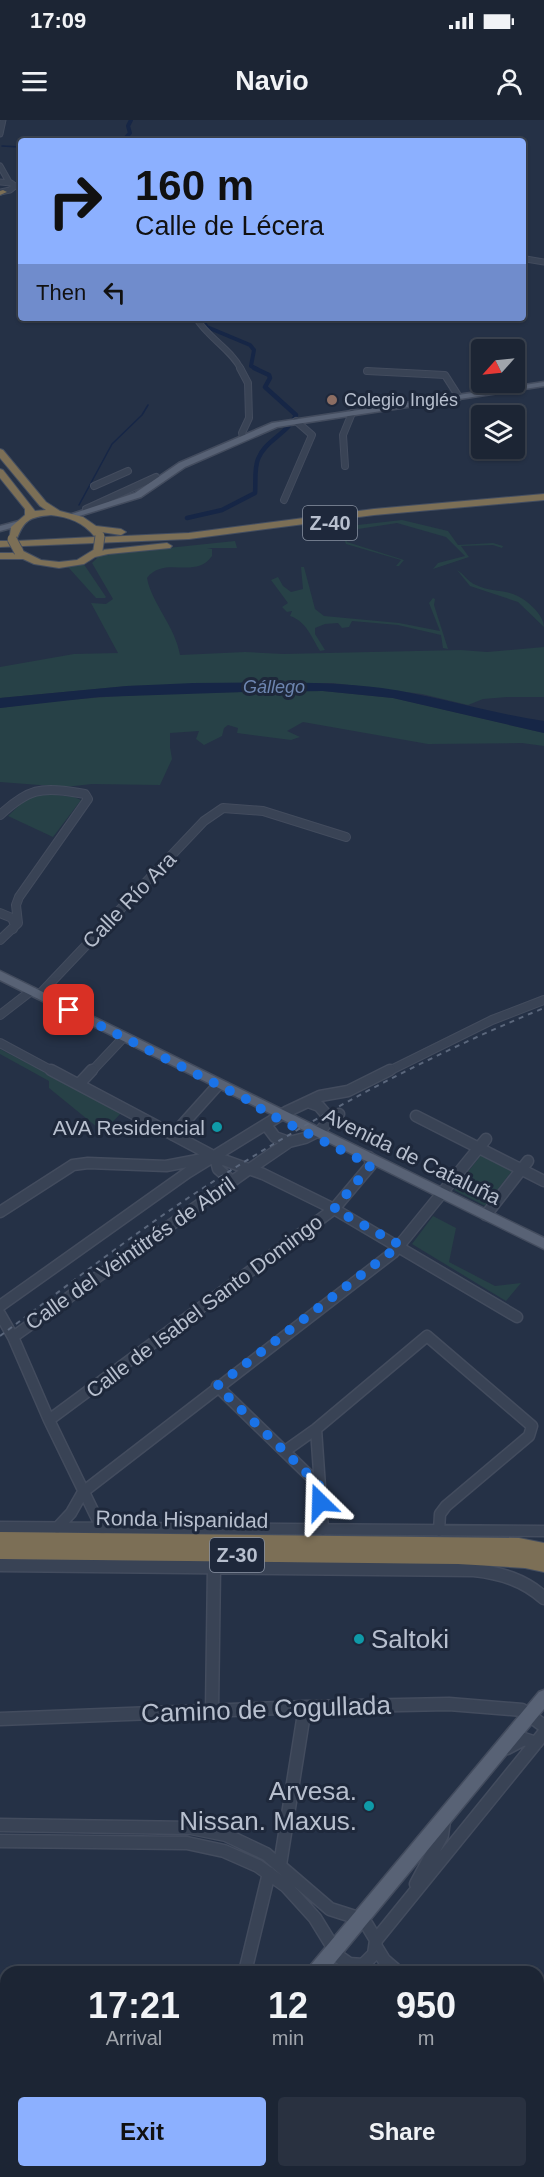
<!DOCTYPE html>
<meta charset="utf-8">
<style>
:root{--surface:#1c2534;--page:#293140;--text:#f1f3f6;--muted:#a0a5ac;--line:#3a424f;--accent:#8cb0ff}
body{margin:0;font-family:Arial,sans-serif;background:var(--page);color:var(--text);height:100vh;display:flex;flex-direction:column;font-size:22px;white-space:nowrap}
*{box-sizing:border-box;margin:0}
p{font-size:20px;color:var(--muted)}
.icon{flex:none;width:33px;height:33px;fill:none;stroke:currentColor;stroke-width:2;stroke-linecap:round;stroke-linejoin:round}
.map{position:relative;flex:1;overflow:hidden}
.details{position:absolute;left:0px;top:1846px;width:544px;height:212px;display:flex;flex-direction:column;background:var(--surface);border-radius:18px 18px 0 0;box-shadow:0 2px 4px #0004,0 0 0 2px var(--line)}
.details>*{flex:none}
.top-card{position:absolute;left:18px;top:18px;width:508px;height:183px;border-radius:6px;box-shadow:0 2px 4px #0004,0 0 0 2px var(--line);background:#8cb0ff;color:#111;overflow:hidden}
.needle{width:39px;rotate:243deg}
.fabs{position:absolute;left:471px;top:219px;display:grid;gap:12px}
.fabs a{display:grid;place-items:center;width:54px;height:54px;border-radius:6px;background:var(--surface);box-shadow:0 2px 4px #0004,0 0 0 2px var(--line);font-size:30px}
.pin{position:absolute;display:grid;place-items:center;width:51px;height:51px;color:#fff;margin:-26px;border-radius:12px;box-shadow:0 3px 9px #0006}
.me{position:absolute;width:66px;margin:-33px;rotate:338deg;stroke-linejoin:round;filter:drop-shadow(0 0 4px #0008)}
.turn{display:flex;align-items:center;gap:21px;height:126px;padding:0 18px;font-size:27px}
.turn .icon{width:78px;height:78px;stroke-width:2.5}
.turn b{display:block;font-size:42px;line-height:51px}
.then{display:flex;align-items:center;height:57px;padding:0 18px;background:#0003;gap:12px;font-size:22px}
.eta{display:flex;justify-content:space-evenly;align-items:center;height:102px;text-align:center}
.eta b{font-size:36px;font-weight:700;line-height:42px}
.cta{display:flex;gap:12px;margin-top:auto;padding:12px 18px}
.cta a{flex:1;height:69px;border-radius:6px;background:var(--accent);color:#111;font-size:24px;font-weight:700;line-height:69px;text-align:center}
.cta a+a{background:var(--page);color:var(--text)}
.status{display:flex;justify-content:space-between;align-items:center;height:42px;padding:0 30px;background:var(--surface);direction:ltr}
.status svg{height:16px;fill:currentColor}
header{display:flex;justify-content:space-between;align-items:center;height:78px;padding:0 18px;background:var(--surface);font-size:27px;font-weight:700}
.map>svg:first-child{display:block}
</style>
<div class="status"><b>17:09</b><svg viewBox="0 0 49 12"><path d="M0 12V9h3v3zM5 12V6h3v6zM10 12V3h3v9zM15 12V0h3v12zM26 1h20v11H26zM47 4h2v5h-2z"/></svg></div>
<header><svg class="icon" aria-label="menu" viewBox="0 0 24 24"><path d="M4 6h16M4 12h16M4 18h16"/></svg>Navio<svg class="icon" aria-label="person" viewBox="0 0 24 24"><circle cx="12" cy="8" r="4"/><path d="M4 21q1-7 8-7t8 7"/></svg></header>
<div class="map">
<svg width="544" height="2057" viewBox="0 0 544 2057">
<rect width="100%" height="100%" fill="#253146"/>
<!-- green -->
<path fill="#274147" d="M402 400 448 411 458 425 493 423 503 426 502 428 493 425 461 426 469 437 433 449 438 443 465 436 446 417 397 403 345 411 347 422 404 440 399 446H396L401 440 346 424 340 407Z
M235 421 237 428H207L212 429V436C196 460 164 435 147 458 151 482 175 506 180 535L245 532 283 534 461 530 487 532 544 527V577H507L483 579 468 585 422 574 333 563H250L127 566 0 578V547L74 534 118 533 91 483 106 484 113 479 92 443 100 435Z
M83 443 106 477 105 478H96L68 447Z
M301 447H304L315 489 324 496 399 503 440 511 429 483 433 478 435 479 434 485 448 529 443 528 441 515 398 505 352 501 349 507 342 508 338 503 325 504 315 508V514L325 530 320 531C312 518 306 501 290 496L292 491 287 492 282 487 288 483 271 460 278 457 283 466 291 472 303 469Z
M457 450C464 454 468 462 476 465 488 471 501 470 513 474 525 478 544 494 544 507L518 482 470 466Z
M323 571 393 578 544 613V626L522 623 428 624 303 602 287 611 300 617 291 620 237 613 238 608 228 605 224 608 222 616 204 625 196 619 199 611 170 613V627L172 639 160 665 92 664 65 667 0 662V588C107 572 216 572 323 571Z
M38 673 74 677 81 680 53 717 8 696 27 678Z
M0 929 122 992 103 1012 49 968V961L0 934Z
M481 1035 512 1051 485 1086 454 1070Z
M433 1096 456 1108 449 1142 495 1166 521 1163 506 1181 412 1124Z"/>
<!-- water -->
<path fill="#162646" d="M193 563C256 563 319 560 382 568 437 576 489 593 544 601V613L393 578 323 571 244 572 99 577 0 588V578L127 566Z"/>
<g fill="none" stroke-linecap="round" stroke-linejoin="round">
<!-- stream -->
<path stroke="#162646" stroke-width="1.5" d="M2 26 21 27
M79 385 112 324 142 295 148 285"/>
<!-- canal-far1 -->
<path stroke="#162646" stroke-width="4" d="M123 21 130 13 128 6 131 0
M200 198 207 207 250 225 254 230 251 246 257 249"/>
<!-- canal -->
<path stroke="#162646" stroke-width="4.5" d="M187 398 222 390 255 373C256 362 254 349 258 339 265 320 288 314 296 295L265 267 270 258 269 255 254 248"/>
<!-- minor-far4 casing -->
<g stroke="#434c5e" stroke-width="7">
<path id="minor-far4" d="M0 14 3 0
M0 46 9 62
M0 62 11 63 15 66 10 70 0 72
M526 139 544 142
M196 198C208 218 230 228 241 249"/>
</g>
<!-- minor-far3 casing -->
<g stroke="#434c5e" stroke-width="8">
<path id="minor-far3" d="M240 248 248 263 249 298 242 313 243 317
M367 251 445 255 459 277
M345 346 343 315 352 293
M94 366 128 351
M284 380 312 315 296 301
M86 389 156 357"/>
</g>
<!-- minor-far2 casing -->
<g stroke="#434c5e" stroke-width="10">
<path id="minor-far2" d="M0 695C28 669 41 666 79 673L85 674 88 679 19 777 16 785 18 803 0 820
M0 793 12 798 15 805 13 809
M39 875 204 701 223 688 263 691 346 717
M0 895 31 871
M0 923 54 952
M91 952 124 917
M387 952 492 900 544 880"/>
</g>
<!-- minor-far1 casing -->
<g stroke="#434c5e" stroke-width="13">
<path id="minor-far1" d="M51 950 215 1037 263 1054 334 1089 517 1197
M79 964 92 950
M308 982 319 986 330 999
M416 996 544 1061
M266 1005 275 1017 289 1022
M173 1015 218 965
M215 1037 218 1049 232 1061
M0 1092 73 1045 88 1043 166 1046 208 1038
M486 1095 528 1041
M0 1186 187 1053 286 992 320 976 348 971 390 950
M0 1194 13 1217 49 1300 102 1409
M13 1217 248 1050 289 1022 305 1018 321 1010 330 999 339 994
M217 1266 319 1365
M49 1300 334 1089 371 1045 369 1037
M316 1309 323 1410
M285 1331 316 1309 427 1216 532 1306 529 1316 446 1386 440 1394 439 1411
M0 1407 544 1411
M57 1408 71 1393 83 1372 394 1132 486 1019"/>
</g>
<!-- minor casing -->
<g stroke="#434c5e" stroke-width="15">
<path id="minor" d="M0 1445 474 1450C501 1453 524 1460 544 1478
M212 1591 214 1447
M0 1599 305 1587 449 1584 522 1590 544 1606
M507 1628 524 1619 536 1623
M0 1705 191 1708 226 1715 266 1734 330 1789 355 1797 367 1805 376 1820 374 1834 363 1845 349 1844 339 1837 315 1798 286 1766 258 1746 224 1731 187 1723 0 1721
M280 1745 305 1587
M416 1764 442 1715 444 1701
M376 1820 544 1613
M376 1827 384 1840 398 1852
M363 1845 374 1852
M245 1852 269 1753
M538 1988 544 1993
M538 2010 544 2015
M184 2057 188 2052"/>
</g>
<!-- major casing -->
<g stroke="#434c5e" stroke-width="3">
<path id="major" d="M544 262V266L277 307 185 347 141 377 76 397 69 395 135 373 179 343 272 303Z
M19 401 23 403 22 405 0 411V406Z
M0 851 544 1118V1129L0 860Z
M544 1570V1589L327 1852H308L310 1846 539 1572Z
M138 2052H159L157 2057H136Z"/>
</g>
<!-- highway casing -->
<g stroke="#444e60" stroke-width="2">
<path id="highway" d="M0 71 3 70 7 72 0 75Z
M0 329 3 330 46 382 60 391 83 397 96 406 121 409 126 412 121 415 101 412 103 417 189 413 374 389 544 374V380L374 395 189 419 0 427V421H9L11 407 25 395V389L0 358V349L3 350 35 391 46 390 40 386 0 338ZM51 395C69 397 83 402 95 417L16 421C24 400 29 397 51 395Z
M167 423 172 426 170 428 108 434 95 437 84 444 59 448 34 444 23 439H0V433H15L16 430 19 429 41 440 59 442 77 440 98 427 102 430Z
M0 1412 519 1418 544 1423V1452L525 1448 458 1444 0 1439Z"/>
</g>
<!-- minor-far4 -->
<use href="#minor-far4" stroke="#394355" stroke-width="5"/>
<!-- minor-far3 -->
<use href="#minor-far3" stroke="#394355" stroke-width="6"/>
<!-- minor-far2 -->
<use href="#minor-far2" stroke="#394355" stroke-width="8"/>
<!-- minor-far1 -->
<use href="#minor-far1" stroke="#394355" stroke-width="10"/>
<!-- minor -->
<use href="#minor" stroke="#394355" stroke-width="12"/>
<!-- major -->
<use href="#major" fill="#586275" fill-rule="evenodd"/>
<!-- highway -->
<use href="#highway" fill="#7c6f56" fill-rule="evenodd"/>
<!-- rail -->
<path stroke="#5b677c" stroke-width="2" stroke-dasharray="5 5" stroke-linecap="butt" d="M0 1216C63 1169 125 1120 191 1076 303 1002 420 939 544 888"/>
<!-- highway-bridge casing -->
<g stroke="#444e60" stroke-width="11" stroke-linecap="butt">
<path id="highway-bridge" d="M12 419 19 432
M98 430 100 416"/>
</g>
<!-- highway-bridge -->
<use href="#highway-bridge" stroke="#7c6f56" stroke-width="9"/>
</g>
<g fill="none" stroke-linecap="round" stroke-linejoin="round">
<!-- route -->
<path stroke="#1a73e8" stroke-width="10" stroke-dasharray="0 18" d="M69 890 256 984 263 991 371 1045 334 1089 400 1125 217 1266 319 1365 320 1382"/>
</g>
<!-- markers -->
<circle fill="#8d6e63" stroke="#1e283b" stroke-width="2" cx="332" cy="280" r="6"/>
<g fill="#0f9aa8" stroke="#1e283b" stroke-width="2">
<circle cx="217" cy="1007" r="6"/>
<circle cx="359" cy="1519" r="6"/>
<circle cx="369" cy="1686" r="6"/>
</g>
<g text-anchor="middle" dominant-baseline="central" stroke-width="6" stroke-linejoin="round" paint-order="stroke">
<!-- far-poi labels -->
<g font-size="18" fill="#b7bfce" stroke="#1e283b" text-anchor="start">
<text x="344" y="280">Colegio Inglés</text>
</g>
<!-- far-water labels -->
<g font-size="18" font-style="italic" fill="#6d85b0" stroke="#1e283b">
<text x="274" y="567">Gállego</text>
</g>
<!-- shield labels -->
<g fill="#1e283b" stroke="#8992a2" stroke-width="1.5">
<rect x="303" y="386" width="54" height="34" rx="4.5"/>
<rect x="210" y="1418" width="54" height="34" rx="4.5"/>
</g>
<g font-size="20" font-weight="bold" fill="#b7bfce">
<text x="330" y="403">Z-40</text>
<text x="237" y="1435">Z-30</text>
</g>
<!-- street labels -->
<g font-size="21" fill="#b7bfce" stroke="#1e283b">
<text transform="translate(129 780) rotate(-46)">Calle Río Ara</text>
<text transform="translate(412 1036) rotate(26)">Avenida de Cataluña</text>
<text transform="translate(130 1133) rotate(-35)">Calle del Veintitrés de Abril</text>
<text transform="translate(204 1186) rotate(-37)">Calle de Isabel Santo Domingo</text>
<text transform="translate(182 1399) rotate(1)">Ronda Hispanidad</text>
</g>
<!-- poi labels -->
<g font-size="21" fill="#b7bfce" stroke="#1e283b" text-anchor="end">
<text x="205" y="1007">AVA Residencial</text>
</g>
<!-- near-poi labels -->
<g font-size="26" fill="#b7bfce" stroke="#1e283b" text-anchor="start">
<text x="371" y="1519">Saltoki</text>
<text x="357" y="1671" text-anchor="end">Arvesa.<tspan x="357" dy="30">Nissan. Maxus.</tspan></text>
</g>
<!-- near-street labels -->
<g font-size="26" fill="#b7bfce" stroke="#1e283b">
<text transform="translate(266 1589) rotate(-2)">Camino de Cogullada</text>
</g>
</g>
</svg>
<div class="fabs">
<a><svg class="needle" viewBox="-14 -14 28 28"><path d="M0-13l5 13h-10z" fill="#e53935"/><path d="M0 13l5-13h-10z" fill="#a0a5ac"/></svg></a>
<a><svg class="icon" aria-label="layers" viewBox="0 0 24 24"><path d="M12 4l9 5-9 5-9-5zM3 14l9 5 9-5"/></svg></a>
</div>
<div class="pin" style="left:69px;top:890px;background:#d93025"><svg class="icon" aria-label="arrive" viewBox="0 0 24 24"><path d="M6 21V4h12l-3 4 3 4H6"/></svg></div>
<svg class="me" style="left:320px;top:1382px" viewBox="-20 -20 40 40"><path d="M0-17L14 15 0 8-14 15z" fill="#1a73e8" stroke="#fff" stroke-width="4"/></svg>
<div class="top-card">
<div class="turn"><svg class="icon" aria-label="right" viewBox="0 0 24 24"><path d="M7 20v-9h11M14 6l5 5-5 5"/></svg><div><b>160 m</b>Calle de Lécera</div></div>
<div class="then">Then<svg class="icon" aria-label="left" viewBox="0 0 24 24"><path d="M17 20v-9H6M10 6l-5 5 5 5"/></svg></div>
</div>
<section class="details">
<div class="eta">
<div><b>17:21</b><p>Arrival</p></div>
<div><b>12</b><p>min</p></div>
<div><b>950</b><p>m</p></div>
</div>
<div class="cta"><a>Exit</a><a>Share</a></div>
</section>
</div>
